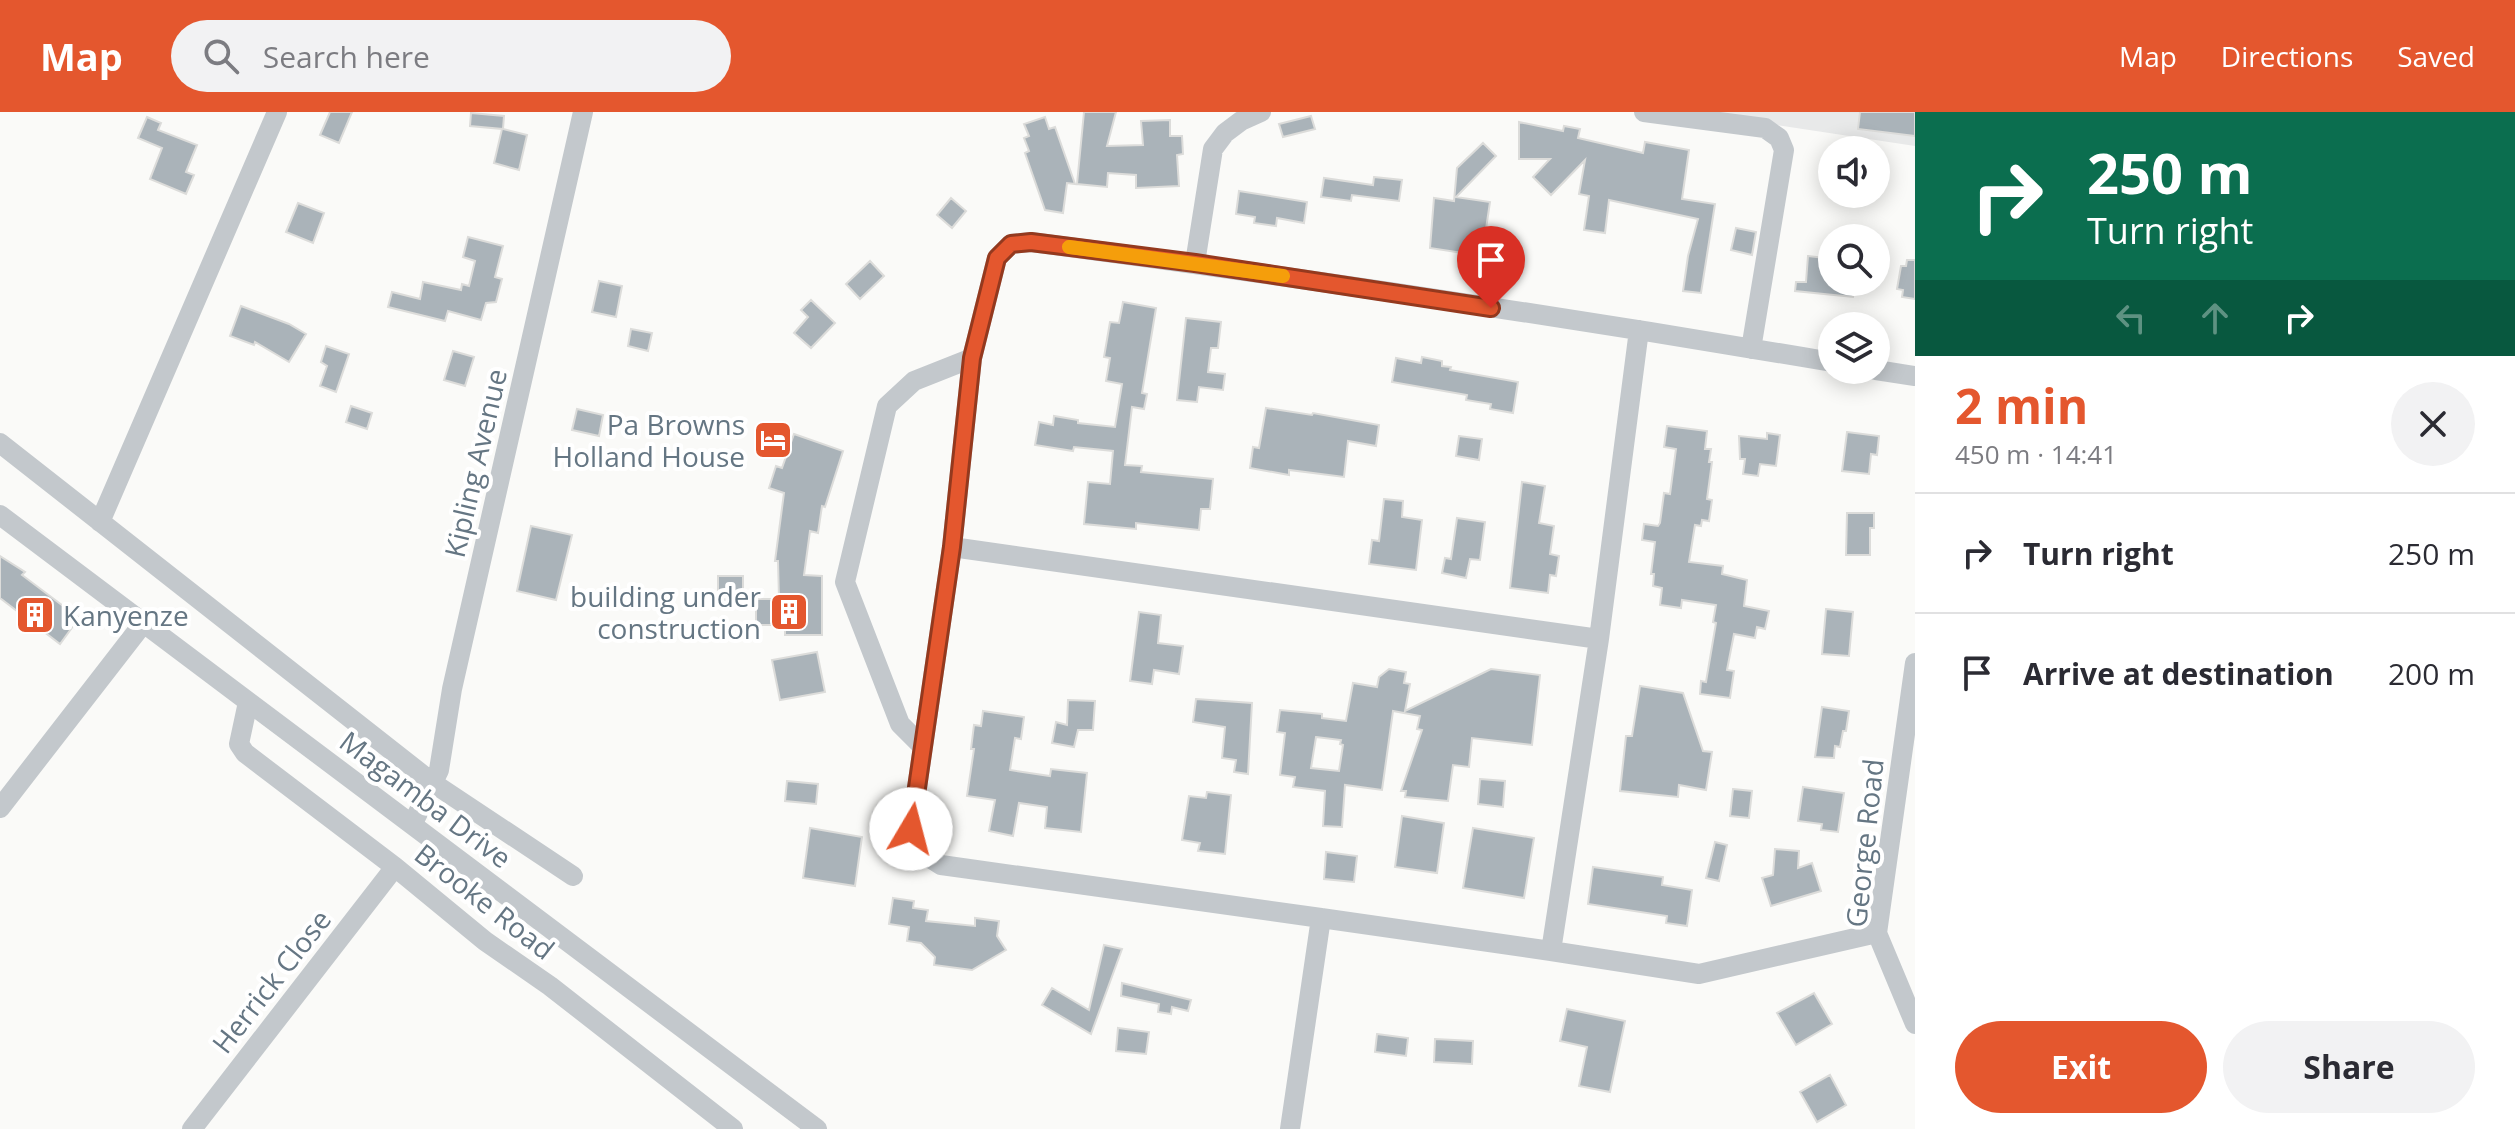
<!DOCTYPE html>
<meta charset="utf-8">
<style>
:root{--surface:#fff;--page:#f2f2f3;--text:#2b2b33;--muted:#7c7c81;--line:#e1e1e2;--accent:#e4572e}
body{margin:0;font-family:"Open Sans",sans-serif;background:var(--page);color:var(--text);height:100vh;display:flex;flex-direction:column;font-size:30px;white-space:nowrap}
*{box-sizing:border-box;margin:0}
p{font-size:26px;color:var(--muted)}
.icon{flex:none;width:44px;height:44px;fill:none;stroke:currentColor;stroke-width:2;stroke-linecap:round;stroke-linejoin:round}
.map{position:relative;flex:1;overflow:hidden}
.drawer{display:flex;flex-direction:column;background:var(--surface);width:600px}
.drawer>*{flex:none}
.guide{background:#0b6e4f;color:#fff;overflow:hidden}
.controls{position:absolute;left:1818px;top:24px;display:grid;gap:16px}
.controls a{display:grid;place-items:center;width:72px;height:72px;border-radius:50%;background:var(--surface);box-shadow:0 4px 20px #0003;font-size:40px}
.pin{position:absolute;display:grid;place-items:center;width:68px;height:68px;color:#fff;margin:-82px -34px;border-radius:50% 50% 50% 0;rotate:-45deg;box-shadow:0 0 8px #0007}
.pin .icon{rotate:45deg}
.me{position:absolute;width:88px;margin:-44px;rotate:8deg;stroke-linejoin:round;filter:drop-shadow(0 0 6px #0008)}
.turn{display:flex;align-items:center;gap:28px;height:168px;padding:0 40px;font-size:36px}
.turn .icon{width:104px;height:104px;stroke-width:2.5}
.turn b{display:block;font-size:56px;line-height:68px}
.lanes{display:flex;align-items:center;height:76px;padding:0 40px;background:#0003;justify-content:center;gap:40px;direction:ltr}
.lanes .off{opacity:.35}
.round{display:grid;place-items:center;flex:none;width:84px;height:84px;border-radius:42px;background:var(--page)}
.headline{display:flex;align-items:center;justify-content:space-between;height:136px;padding:0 40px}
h1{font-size:48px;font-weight:700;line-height:60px;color:var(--accent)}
.button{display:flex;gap:16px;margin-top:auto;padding:16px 40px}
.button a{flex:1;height:92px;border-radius:48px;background:var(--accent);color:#fff;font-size:32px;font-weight:700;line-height:92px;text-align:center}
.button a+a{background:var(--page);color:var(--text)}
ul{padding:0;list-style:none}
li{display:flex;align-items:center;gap:24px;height:120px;padding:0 40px;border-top:2px solid var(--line)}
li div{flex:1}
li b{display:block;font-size:30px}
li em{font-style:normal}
header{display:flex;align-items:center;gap:48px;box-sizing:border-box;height:112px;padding:0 40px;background:var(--accent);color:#fff}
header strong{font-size:38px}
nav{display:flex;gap:44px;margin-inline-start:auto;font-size:28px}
.search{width:560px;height:72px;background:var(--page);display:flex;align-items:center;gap:20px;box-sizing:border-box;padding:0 28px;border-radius:44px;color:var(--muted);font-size:30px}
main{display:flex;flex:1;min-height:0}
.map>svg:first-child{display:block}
</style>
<header>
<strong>Map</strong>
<div class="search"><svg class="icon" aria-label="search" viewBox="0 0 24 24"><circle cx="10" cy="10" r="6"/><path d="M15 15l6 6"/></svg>Search here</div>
<nav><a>Map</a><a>Directions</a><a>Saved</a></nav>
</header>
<main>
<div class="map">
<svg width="1915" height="1017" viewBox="0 0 1915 1017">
<rect width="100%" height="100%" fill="#fafaf8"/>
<!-- built -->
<path fill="#e8e9e9" d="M1690 0H1915V34Z"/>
<!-- building -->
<path fill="#aab3b9" stroke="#dcdcda" stroke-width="2" fill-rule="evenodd" d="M330 0H352L339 31 320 23Z
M1084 0H1116L1107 34 1143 33 1141 9 1170 8V24H1182L1183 42 1177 43 1179 74 1136 76V63L1108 61 1107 75 1077 72Z
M1860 0H1915V24L1858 17Z
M471 1 504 4 503 17 527 23 519 58 494 51 502 17 470 14Z
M1311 4 1315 17 1283 25 1279 12Z
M147 5 161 11 158 18 197 33 186 60 194 63 186 82 150 67 162 36 138 26Z
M1045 5 1049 17 1055 15 1075 72 1067 71 1063 101 1045 98 1025 41 1029 39 1024 26 1029 24 1024 12Z
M1519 10 1563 19 1564 14 1580 17 1578 26 1643 41 1645 30 1689 38 1682 87 1715 92 1701 181 1683 179 1688 144 1698 107 1609 88 1605 121 1584 118 1589 84 1579 82 1585 48 1551 83 1533 65 1550 47H1519Z
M1483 31 1496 44 1456 85 1490 90 1482 144 1430 136 1434 86 1454 89 1457 56Z
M1374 65 1402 68 1399 89 1352 83 1351 89 1321 85 1324 66 1373 73Z
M1239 79 1307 90 1304 111 1277 106 1276 114 1254 111 1255 105 1236 102Z
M951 86 966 99 952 116 937 103Z
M298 91 324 101 313 131 286 120Z
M1736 116 1756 120 1752 143 1731 138Z
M468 125 503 134 495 165 502 167 496 190 486 191 481 208 448 199 445 209 388 195 392 180 420 187 423 170 461 178 462 172 469 174 475 149 463 145Z
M1808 144 1825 146 1824 150 1832 151V170H1855L1853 185 1795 179 1796 170H1806Z
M1907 148H1915V187L1902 185 1903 178 1897 177 1901 154H1906Z
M870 149 884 164 860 187 846 172Z
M599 169 622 174 616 205 592 200Z
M811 188 835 211 811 236 794 221 808 205 801 198Z
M1123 190 1156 196 1142 281 1147 282 1144 297 1132 295 1125 353 1142 354 1141 360 1213 367 1210 397H1201L1199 418 1136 411V417L1084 412 1088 370 1110 372 1113 339 1074 335 1073 339 1035 333 1039 310 1053 313 1054 304 1078 308V311L1115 315 1122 272 1106 269 1110 246 1104 245 1110 210 1119 211Z
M241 194 289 212 306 222 289 250 255 230 254 233 230 224Z
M1186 206 1221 210 1218 236H1211L1208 260 1225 262 1223 278 1199 275 1197 290 1177 288Z
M631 217 652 221 648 239 628 234Z
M326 234 349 242 336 280 320 274 327 254 321 250Z
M453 239 474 245 465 274 444 268Z
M1422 245 1442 249V254L1451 255 1450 258 1518 270 1513 301 1490 297 1491 292 1466 288 1467 283 1392 270 1396 246 1421 251Z
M351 294 372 301 367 317 346 310Z
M1266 296 1312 303 1313 301 1379 313 1376 334 1348 329 1344 365 1289 358V363L1250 356 1253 335 1259 336Z
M577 297 603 303 599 324 572 318Z
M1667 314 1707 319 1705 337H1711L1709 350H1712L1707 387 1712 388 1709 409 1702 408 1701 414 1695 413 1689 450 1723 454 1722 462 1747 468 1744 494 1769 499 1765 517 1757 515 1755 526 1734 522 1727 558 1734 559 1730 586 1700 582 1701 569 1706 570 1716 511 1713 510 1716 493 1682 488 1681 496 1660 493 1662 476 1653 474 1654 462H1651L1655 430 1642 428 1644 412 1658 414 1660 411 1664 381 1670 382 1676 337 1664 335Z
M1847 320 1879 324 1877 343 1871 342 1869 362 1842 359Z
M1767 321 1780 323 1776 354 1760 352 1758 364 1743 362 1745 347H1740L1739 324 1767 327Z
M794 322 843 339 825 395 822 394 818 421 810 419 804 463 822 464V523H785V513H756V487H779L778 449H775L784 381 769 376 776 354 782 356Z
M1459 324 1482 327 1479 348 1456 344Z
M1522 370 1545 374 1539 411 1554 414 1550 442 1559 444 1556 464 1550 463 1548 481 1510 476Z
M1384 387 1403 389 1402 405 1422 408 1416 458 1369 452 1372 428 1379 429Z
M1847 401H1874V416H1870V443H1846Z
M1457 406 1485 410 1480 448 1470 447 1466 466 1442 461 1445 446 1451 447Z
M531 414 572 423 556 488 517 479Z
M0 444 25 460 22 463 79 506 60 532 0 486Z
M718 464H743V490H718Z
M1826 497 1853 500 1849 544 1822 542Z
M1139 500 1161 503 1158 531 1183 534 1179 562 1154 558 1152 572 1130 569Z
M817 540 825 580 780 588 772 548Z
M1389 557 1406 560 1404 571 1410 572 1405 599 1491 557 1540 563 1532 633 1472 626 1469 655 1453 653 1448 689 1405 685 1406 679H1401L1422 618 1417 617 1420 604 1393 599 1382 678 1345 673 1342 715 1323 714 1325 679 1293 675 1295 665 1280 663 1285 621 1277 620 1280 598 1322 602V606L1346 609 1353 571 1377 575 1379 565ZM1316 625 1341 628 1340 632 1343 633 1339 659 1311 656Z
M1640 574 1683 581 1703 639 1712 640 1706 678 1679 673 1678 685 1620 679 1626 624H1632Z
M1196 587 1252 591 1248 662 1234 660 1236 648 1222 646 1225 615 1193 610Z
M1068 588 1095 589 1093 618H1078L1074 635 1052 631 1056 610 1067 613Z
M1822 595 1849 599 1846 619H1843L1840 635 1835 634 1834 646 1815 645Z
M983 599 1024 605 1021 627 1015 626 1010 658 1050 664 1051 657 1087 661 1081 720 1045 716 1047 695 1019 691 1013 724 989 719 995 688 967 684 974 637H971L974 613 981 614Z
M1480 667 1505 669 1503 695 1478 692Z
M787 669 818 672 816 692 785 689Z
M1803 675 1844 681 1838 720 1821 718 1822 712 1798 709Z
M1733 677 1752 679 1749 706 1730 704Z
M1207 680 1231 683 1225 742 1198 739 1200 731 1182 728 1189 684 1206 686Z
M1402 704 1444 711 1437 761 1395 755Z
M810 716 862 725 855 774 803 766Z
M1473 716 1534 726 1524 786 1463 776Z
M1715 730 1727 733 1719 769 1706 766Z
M1775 737 1799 739 1798 756 1812 751 1821 779 1771 794 1762 766 1773 763Z
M1326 740 1357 744 1354 770 1324 767Z
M1593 755 1663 765 1662 773 1692 778 1687 814 1666 811 1667 804 1588 792Z
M893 786 914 789 913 796 928 798 926 809 975 814V806L999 809 997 824 1006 838 972 858 934 853 935 845 921 831 907 829 909 815 889 812Z
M1104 833 1122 837 1091 922 1042 893 1052 876 1089 898Z
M1122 871 1191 888 1188 899 1172 895 1171 902 1158 900 1159 892 1121 884Z
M1814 881 1832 912 1796 933 1777 901Z
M1567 897 1625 909 1610 980 1579 974 1587 935 1560 929Z
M1118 916 1149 920 1146 942 1116 939Z
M1377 922 1408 926 1406 944 1375 940Z
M1435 927 1473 929 1472 952 1434 950Z
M1830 963 1846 993 1817 1010 1800 980Z"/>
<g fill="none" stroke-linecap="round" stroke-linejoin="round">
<!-- minor -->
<path stroke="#c3c8cc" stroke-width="20" d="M1644 0 1765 16 1779 26 1784 38 1751 237
M1195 151 1213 37 1225 21 1241 9 1261 0
M1876 258 1915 264
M0 331 433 671 573 764
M0 403 817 1017
M100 410 277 0
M952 435 1599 527
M1915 551 1877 821 1915 912
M248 590 239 632 245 641 395 755 485 829 550 874 733 1017
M923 635 900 612 845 470 887 294 914 269 972 246
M0 696 145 509
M413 711 439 658 452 577 583 0
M1321 806 1551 839 1599 527 1639 218
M1551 839 1699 862 1877 821
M192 1017 395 755
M1290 1017 1321 806 941 753 919 739 911 717 952 435 972 246 997 146 1011 132 1031 130C1298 165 1566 205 1832 250"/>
</g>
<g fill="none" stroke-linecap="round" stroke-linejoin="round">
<!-- route casing -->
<g stroke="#94391e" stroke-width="20">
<path id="route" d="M911 717 952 435 972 246 997 146 1011 132 1031 130 1195 151 1491 196"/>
</g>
<!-- route -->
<use href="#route" stroke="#e4572e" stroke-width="14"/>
<!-- slow -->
<path stroke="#f59e0b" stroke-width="14" d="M1069 135 1283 164"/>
</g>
<!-- icons -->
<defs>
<g id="hotel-square" transform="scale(2)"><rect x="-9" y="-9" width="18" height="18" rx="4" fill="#e4572e" stroke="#fff"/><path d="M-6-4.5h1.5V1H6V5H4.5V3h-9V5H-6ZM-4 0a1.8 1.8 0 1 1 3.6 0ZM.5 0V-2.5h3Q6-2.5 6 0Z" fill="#fff"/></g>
<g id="building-square" transform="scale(2)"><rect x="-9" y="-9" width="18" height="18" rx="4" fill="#e4572e" stroke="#fff"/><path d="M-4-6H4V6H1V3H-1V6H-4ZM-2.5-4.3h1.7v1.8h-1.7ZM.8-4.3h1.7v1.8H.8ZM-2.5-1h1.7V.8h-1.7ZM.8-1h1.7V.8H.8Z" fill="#fff"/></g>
</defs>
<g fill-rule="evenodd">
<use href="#hotel-square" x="773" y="328"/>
<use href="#building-square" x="789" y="500"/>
<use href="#building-square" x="35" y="503"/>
</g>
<g text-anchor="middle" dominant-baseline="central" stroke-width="8" stroke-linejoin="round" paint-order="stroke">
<!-- poi labels -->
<g font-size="28" fill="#657683" stroke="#fff" text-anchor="end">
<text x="745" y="312">Pa Browns<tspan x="745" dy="32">Holland House</tspan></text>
<text x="761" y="484">building under<tspan x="761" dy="32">construction</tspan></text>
<text x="63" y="503" text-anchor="start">Kanyenze</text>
</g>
<!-- street labels -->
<g font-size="28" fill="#657683" stroke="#fff">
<text transform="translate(475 351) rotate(-77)">Kipling Avenue</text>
<text transform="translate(426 687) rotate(37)">Magamba Drive</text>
<text transform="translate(1864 731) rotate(-84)">George Road</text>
<text transform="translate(485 789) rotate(38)">Brooke Road</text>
<text transform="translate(271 869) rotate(-52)">Herrick Close</text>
</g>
</g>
</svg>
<div class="controls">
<a><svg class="icon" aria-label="sound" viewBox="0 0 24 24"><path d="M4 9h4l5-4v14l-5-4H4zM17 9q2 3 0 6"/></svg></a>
<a><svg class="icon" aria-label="search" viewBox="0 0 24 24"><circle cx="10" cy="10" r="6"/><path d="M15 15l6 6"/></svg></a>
<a><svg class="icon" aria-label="layers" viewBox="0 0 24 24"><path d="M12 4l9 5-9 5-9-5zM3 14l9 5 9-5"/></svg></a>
</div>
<div class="pin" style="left:1491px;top:196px;background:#d93025"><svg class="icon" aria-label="arrive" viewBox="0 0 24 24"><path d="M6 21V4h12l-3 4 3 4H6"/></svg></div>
<svg class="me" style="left:911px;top:717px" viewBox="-20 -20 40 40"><circle r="19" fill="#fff"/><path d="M0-13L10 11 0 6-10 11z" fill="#e4572e"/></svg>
</div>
<section class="drawer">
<div class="guide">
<div class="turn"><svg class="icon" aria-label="right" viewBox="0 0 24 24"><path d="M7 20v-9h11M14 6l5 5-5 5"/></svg><div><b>250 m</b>Turn right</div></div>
<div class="lanes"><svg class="icon off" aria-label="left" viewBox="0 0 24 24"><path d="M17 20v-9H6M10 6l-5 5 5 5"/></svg><svg class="icon off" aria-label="ahead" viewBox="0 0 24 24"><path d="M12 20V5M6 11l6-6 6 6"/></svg><svg class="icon" aria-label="right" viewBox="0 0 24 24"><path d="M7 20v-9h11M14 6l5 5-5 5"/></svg></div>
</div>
<div class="headline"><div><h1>2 min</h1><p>450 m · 14:41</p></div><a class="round"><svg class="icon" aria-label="close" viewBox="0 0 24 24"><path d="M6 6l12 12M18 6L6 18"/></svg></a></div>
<ul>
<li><svg class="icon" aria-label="right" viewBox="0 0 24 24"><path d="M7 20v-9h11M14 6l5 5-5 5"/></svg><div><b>Turn right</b></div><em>250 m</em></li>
<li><svg class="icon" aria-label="arrive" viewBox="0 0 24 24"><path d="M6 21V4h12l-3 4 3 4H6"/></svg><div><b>Arrive at destination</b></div><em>200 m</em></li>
</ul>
<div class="button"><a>Exit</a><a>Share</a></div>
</section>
</main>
